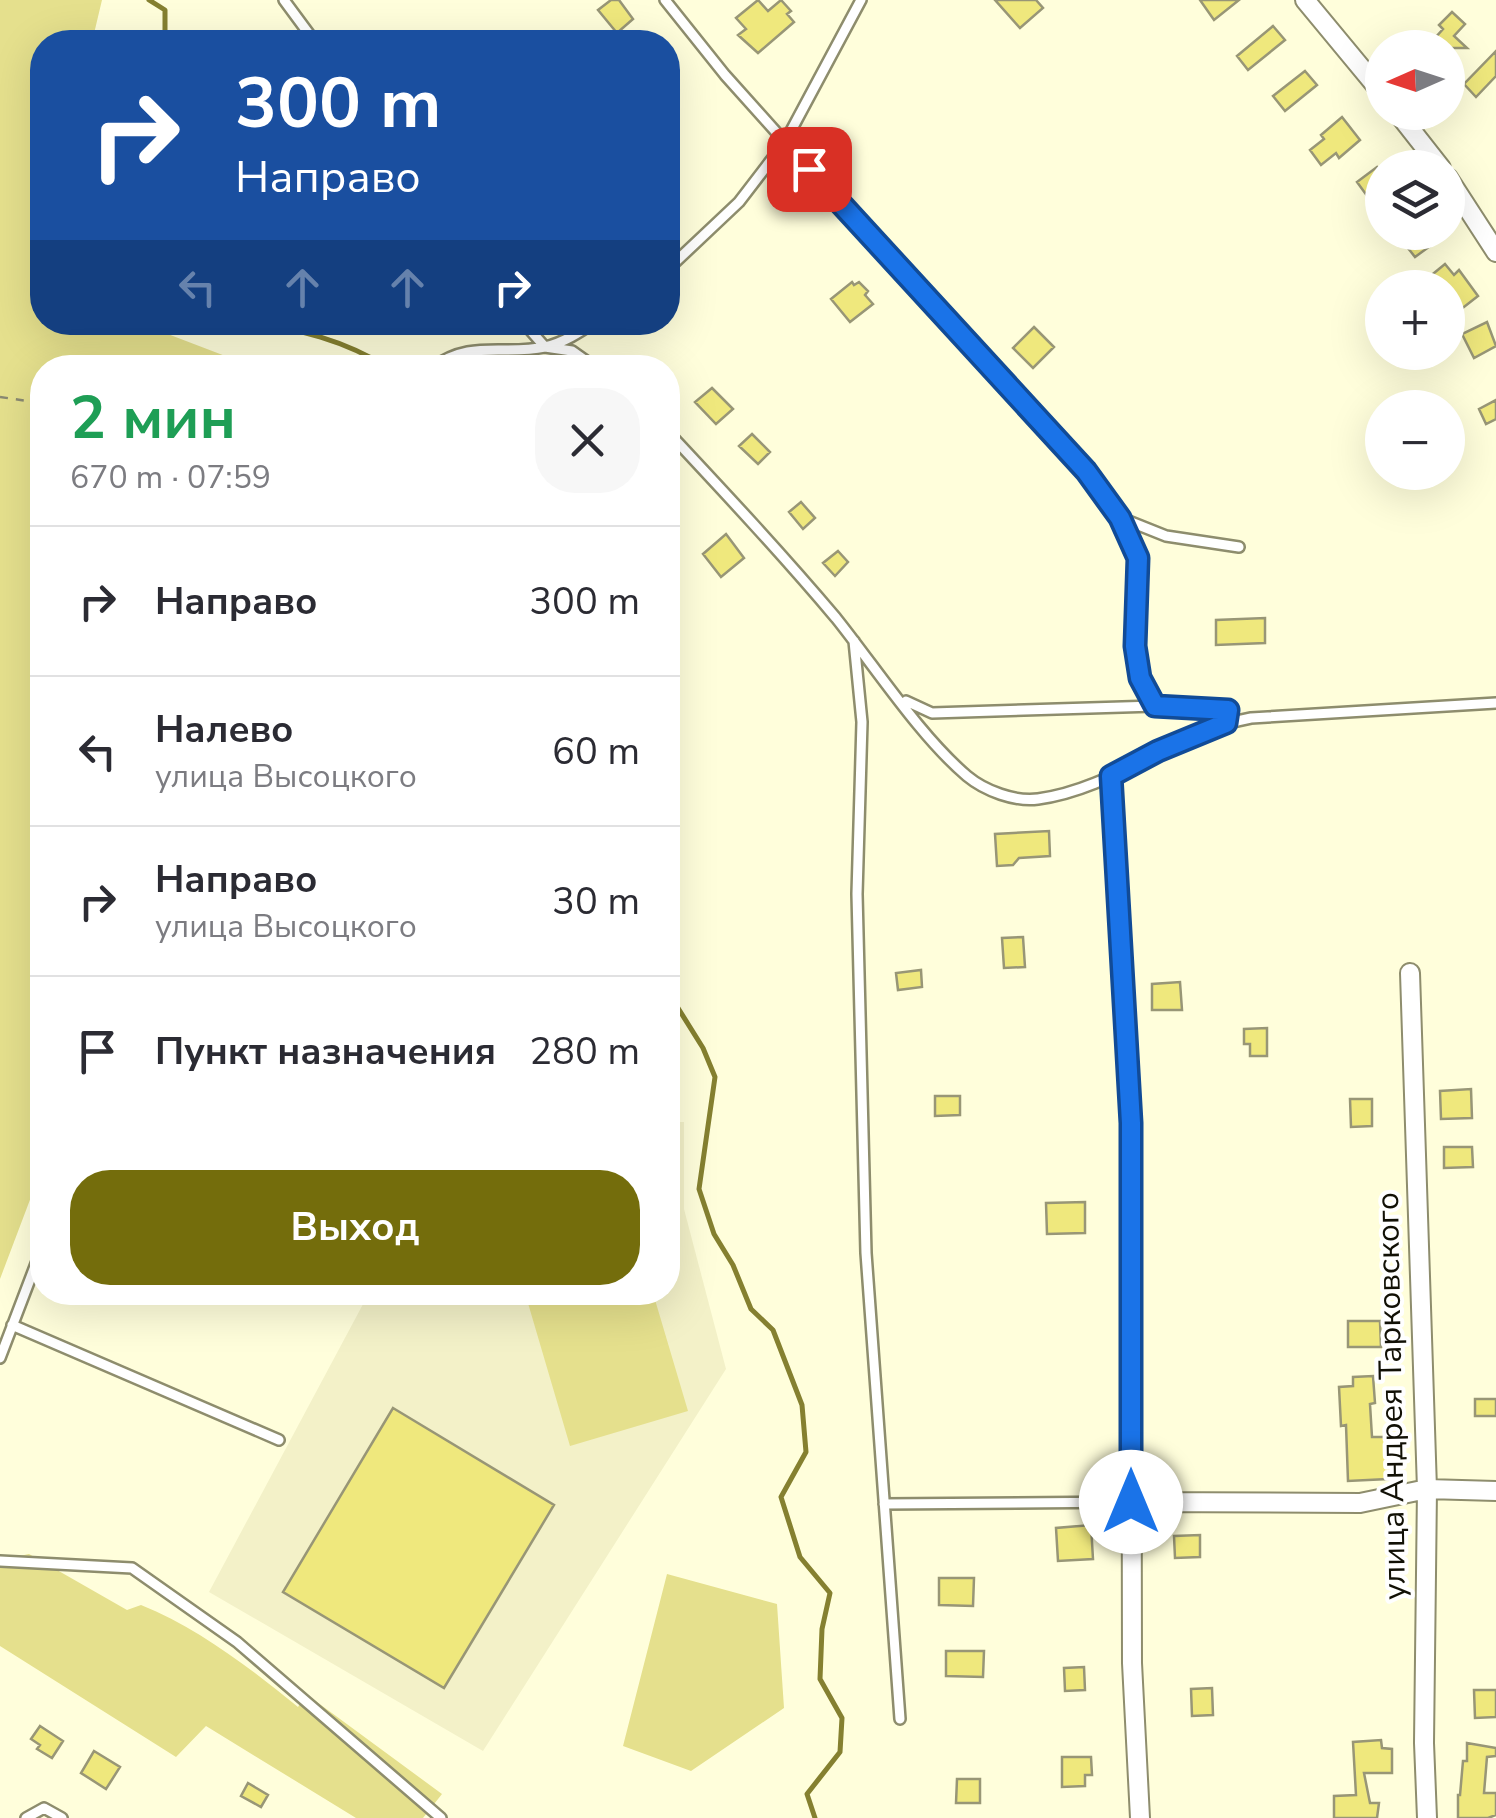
<!DOCTYPE html>
<html lang="ru">
<meta charset="utf-8">
<style>
:root{--surface:#fff;--page:#f7f7f7;--text:#2b2b33;--muted:#7c7c81;--line:#e1e1e2;--accent:#746d0c}
body{margin:0;font-family:"Nunito Sans",sans-serif;background:var(--page);color:var(--text);height:100vh;display:flex;flex-direction:column;font-size:38px;white-space:nowrap}
*{box-sizing:border-box;margin:0}
p{font-size:32px;color:var(--muted)}
.icon{flex:none;width:55px;height:55px;fill:none;stroke:currentColor;stroke-width:2;stroke-linecap:round;stroke-linejoin:round}
.map{position:relative;flex:1;overflow:hidden}
.drawer{position:absolute;left:30px;top:355px;width:650px;height:950px;display:flex;flex-direction:column;background:var(--surface);border-radius:40px;box-shadow:0 10px 40px #0002}
.drawer>*{flex:none}
.guide{position:absolute;left:30px;top:30px;width:650px;height:305px;border-radius:40px;box-shadow:0 10px 40px #0002;background:#1a4fa0;color:#fff;overflow:hidden}
.needle{width:65px;rotate:267deg}
.buttons{position:absolute;left:1365px;top:30px;display:grid;gap:20px}
.buttons a{display:grid;place-items:center;width:100px;height:100px;border-radius:50%;background:var(--surface);box-shadow:0 10px 40px #0002;font-size:50px}
.pin{position:absolute;display:grid;place-items:center;width:85px;height:85px;color:#fff;margin:-42px;border-radius:20px;box-shadow:0 5px 15px #0006}
.me{position:absolute;width:110px;margin:-55px;rotate:0deg;stroke-linejoin:round;filter:drop-shadow(0 0 8px #0008)}
.turn{display:flex;align-items:center;gap:35px;height:210px;padding:0 40px;font-size:45px}
.turn .icon{width:130px;height:130px;stroke-width:2.5}
.turn b{display:block;font-size:70px;line-height:85px}
.lanes{display:flex;align-items:center;height:95px;padding:0 40px;background:#0003;justify-content:center;gap:50px;direction:ltr}
.lanes .off{opacity:.35}
.round{display:grid;place-items:center;flex:none;width:105px;height:105px;border-radius:40px;background:var(--page)}
.summary{display:flex;align-items:center;justify-content:space-between;height:170px;padding:0 40px}
h1{font-size:60px;font-weight:700;line-height:75px;color:#1e9e55}
.primary-button{display:flex;gap:20px;margin-top:auto;padding:20px 40px}
.primary-button a{flex:1;height:115px;border-radius:40px;background:var(--accent);color:#fff;font-size:40px;font-weight:700;line-height:115px;text-align:center}
ul{padding:0;list-style:none}
li{display:flex;align-items:center;gap:30px;height:150px;padding:0 40px;border-top:2px solid var(--line)}
li div{flex:1}
li b{display:block;font-size:38px}
li em{font-style:normal}
.map>svg:first-child{display:block}
</style>
<div class="map">
<svg width="1496" height="1818" viewBox="0 0 1496 1818">
<rect width="100%" height="100%" fill="#fffedb"/>
<!-- built -->
<path fill="#f3f1c8" d="M668 1122H684V1209L726 1369 483 1751 209 1592 369 1293 668 1292Z"/>
<!-- green -->
<path fill="#e5e08d" d="M0 0H102L92 42H42V253L36 282 42 285V322L139 323 254 367 42 368V1168L0 1279Z
M525 1293H653L688 1411 570 1446Z
M29 1554 127 1610 141 1605C198 1628 250 1668 298 1707L306 1694 442 1794 423 1818H356L206 1726 176 1757 0 1646V1560Z
M667 1574 777 1604 784 1708 691 1771 623 1746Z"/>
<g fill="none" stroke-linecap="round" stroke-linejoin="round">
<!-- stream -->
<path stroke="#858030" stroke-width="5" d="M149 0 165 10V34L161 42
M247 322C299 329 344 340 389 368
M668 992 703 1048 715 1077 699 1189 714 1234 733 1265 751 1309 773 1330 802 1405 806 1452 781 1497 800 1557 830 1593 822 1629 820 1679 842 1718 840 1752 807 1794 815 1818"/>
</g>
<!-- building -->
<path fill="#efe87d" stroke="#989676" stroke-width="2.5" d="M611 0H619L633 19 617 33 598 10Z
M758 0 768 11 781 0 791 11 787 14 794 22 758 53 738 35 746 29 736 18Z
M995 0H1036L1043 8 1020 28Z
M1200 0H1239L1214 20Z
M1452 12 1465 24 1454 36 1467 48H1426L1443 29 1439 25Z
M1273 26 1285 40 1248 70 1237 56Z
M1496 51V76L1476 97 1464 84Z
M1305 71 1317 85 1285 111 1273 96Z
M1342 117 1360 140 1339 158 1336 153 1321 165 1310 150 1324 139 1321 135Z
M1377 167 1382 175V197L1373 204 1357 182Z
M1407 232H1430L1437 241 1415 257 1400 238Z
M1445 264 1454 275 1459 270 1478 296 1455 314 1448 303V288H1436L1428 278Z
M852 282 854 285 859 282 868 291 865 295 873 304 850 322 831 299Z
M1487 322 1496 346 1474 358 1462 334Z
M1034 327 1054 347 1033 368 1013 348Z
M712 388 733 409 716 424 695 402Z
M1496 400V419L1486 424 1479 409Z
M752 434 770 452 758 464 739 446Z
M801 502 815 518 803 529 789 512Z
M726 534 744 558 721 577 703 554Z
M838 551 848 562 835 576 823 563Z
M1265 618V643L1216 645V620Z
M1049 831 1050 856 1019 858 1013 865 997 866 995 834Z
M1023 937 1025 967 1004 968 1002 938Z
M921 970 922 987 898 990 896 973Z
M1180 982 1182 1010H1152V984Z
M1267 1028V1056H1250V1044H1244V1029Z
M1471 1089 1472 1118 1441 1119 1440 1091Z
M935 1096H960V1115L935 1116Z
M1350 1099H1372V1126L1351 1127Z
M1444 1147H1472L1473 1167 1444 1168Z
M1085 1202V1233L1047 1234 1046 1203Z
M1348 1321H1380L1381 1347H1348Z
M1373 1376 1375 1403 1370 1404 1372 1437H1388V1447H1393L1394 1471 1388 1472V1479L1348 1481 1346 1425 1341 1426 1339 1387 1353 1386V1377Z
M1475 1399H1496V1416H1475Z
M393 1408 554 1505 444 1688 283 1592Z
M1091 1525 1093 1559 1058 1561 1056 1528Z
M1200 1535V1557L1175 1558 1174 1536Z
M939 1578H974L973 1606 939 1605Z
M946 1651H984L983 1677 946 1676Z
M1084 1667 1085 1690 1065 1691 1064 1668Z
M1212 1688 1213 1715 1192 1716 1191 1689Z
M1474 1690H1496V1717L1475 1718Z
M40 1726 63 1741 52 1758 37 1749 40 1745 31 1739Z
M1381 1740 1382 1748 1392 1749V1773H1364L1370 1803H1379L1377 1818H1334V1796L1356 1795 1353 1742Z
M1467 1743 1496 1748V1756L1487 1757 1484 1793H1496V1815L1488 1818H1458V1795H1460L1463 1761H1467Z
M94 1751 120 1767 106 1789 81 1773Z
M1062 1757H1091L1092 1775H1085V1786L1062 1787Z
M957 1779H980V1803H956Z
M248 1783 268 1795 261 1807 241 1796Z"/>
<g fill="none" stroke-linecap="round" stroke-linejoin="round">
<!-- service casing -->
<g stroke="#8e8d6d" stroke-width="14">
<path id="service" d="M284 0 315 42
M665 0 725 75 939 314 1086 471 1121 518 1138 558 1135 646 1140 678 1155 706 1228 710 1226 723
M668 269 739 202 785 142 861 0
M523 322 545 347 572 351 596 368
M432 368C471 339 503 356 545 347 563 343 580 332 595 322
M668 432C725 493 782 554 836 618 876 668 920 736 967 776 985 791 1015 802 1038 799 1114 789 1175 732 1251 718L1496 703
M1121 518 1166 536 1239 547
M854 641 862 722 857 894 866 1253 900 1719
M906 701 932 713 1155 706
M12 1325 279 1440
M0 1358 42 1248
M884 1504 1131 1502
M0 1561 132 1568 237 1642 441 1818
M26 1818 44 1808 62 1818"/>
</g>
<!-- minor casing -->
<g stroke="#8e8d6d" stroke-width="22">
<path id="minor" d="M1305 0 1382 93
M1397 112 1441 168
M1448 178 1496 252
M1111 776 1131 1123 1132 1663 1140 1818
M1410 973 1427 1489 1424 1743 1427 1818
M1131 1502 1360 1503 1427 1489 1496 1491"/>
</g>
<!-- path -->
<path stroke="#8a8972" stroke-width="2.5" stroke-dasharray="8 8" stroke-linecap="butt" d="M0 397 42 403"/>
<!-- service -->
<use href="#service" stroke="#fff" stroke-width="9"/>
<!-- minor -->
<use href="#minor" stroke="#fff" stroke-width="18"/>
</g>
<g fill="none" stroke-linecap="round" stroke-linejoin="round">
<!-- route casing -->
<g stroke="#114b97" stroke-width="25">
<path id="route" d="M809 169 1086 471 1120 518 1138 558 1135 646 1140 678 1155 706 1228 710 1226 723 1158 751 1111 776 1131 1123V1502"/>
</g>
<!-- route -->
<use href="#route" stroke="#1a73e8" stroke-width="18"/>
</g>
<g text-anchor="middle" dominant-baseline="central" stroke-width="8" stroke-linejoin="round" paint-order="stroke">
<!-- street labels -->
<g font-size="32" fill="#111005" stroke="#fff">
<text transform="translate(1391 1396) rotate(-91)">улица Андрея Тарковского</text>
</g>
</g>
</svg>
<div class="buttons">
<a><svg class="needle" viewBox="-14 -14 28 28"><path d="M0-13l5 13h-10z" fill="#e53935"/><path d="M0 13l5-13h-10z" fill="#7c7c81"/></svg></a>
<a><svg class="icon" aria-label="layers" viewBox="0 0 24 24"><path d="M12 4l9 5-9 5-9-5zM3 14l9 5 9-5"/></svg></a>
<a>+</a>
<a>−</a>
</div>
<div class="pin" style="left:809px;top:169px;background:#d93025"><svg class="icon" aria-label="arrive" viewBox="0 0 24 24"><path d="M6 21V4h12l-3 4 3 4H6"/></svg></div>
<svg class="me" style="left:1131px;top:1502px" viewBox="-20 -20 40 40"><circle r="19" fill="#fff"/><path d="M0-13L10 11 0 6-10 11z" fill="#1a73e8"/></svg>
<div class="guide">
<div class="turn"><svg class="icon" aria-label="right" viewBox="0 0 24 24"><path d="M7 20v-9h11M14 6l5 5-5 5"/></svg><div><b>300 m</b>Направо</div></div>
<div class="lanes"><svg class="icon off" aria-label="left" viewBox="0 0 24 24"><path d="M17 20v-9H6M10 6l-5 5 5 5"/></svg><svg class="icon off" aria-label="ahead" viewBox="0 0 24 24"><path d="M12 20V5M6 11l6-6 6 6"/></svg><svg class="icon off" aria-label="ahead" viewBox="0 0 24 24"><path d="M12 20V5M6 11l6-6 6 6"/></svg><svg class="icon" aria-label="right" viewBox="0 0 24 24"><path d="M7 20v-9h11M14 6l5 5-5 5"/></svg></div>
</div>
<section class="drawer">
<div class="summary"><div><h1>2 мин</h1><p>670 m · 07:59</p></div><a class="round"><svg class="icon" aria-label="close" viewBox="0 0 24 24"><path d="M6 6l12 12M18 6L6 18"/></svg></a></div>
<ul>
<li><svg class="icon" aria-label="right" viewBox="0 0 24 24"><path d="M7 20v-9h11M14 6l5 5-5 5"/></svg><div><b>Направо</b></div><em>300 m</em></li>
<li><svg class="icon" aria-label="left" viewBox="0 0 24 24"><path d="M17 20v-9H6M10 6l-5 5 5 5"/></svg><div><b>Налево</b><p>улица Высоцкого</p></div><em>60 m</em></li>
<li><svg class="icon" aria-label="right" viewBox="0 0 24 24"><path d="M7 20v-9h11M14 6l5 5-5 5"/></svg><div><b>Направо</b><p>улица Высоцкого</p></div><em>30 m</em></li>
<li><svg class="icon" aria-label="arrive" viewBox="0 0 24 24"><path d="M6 21V4h12l-3 4 3 4H6"/></svg><div><b>Пункт назначения</b></div><em>280 m</em></li>
</ul>
<div class="primary-button"><a>Выход</a></div>
</section>
</div>
